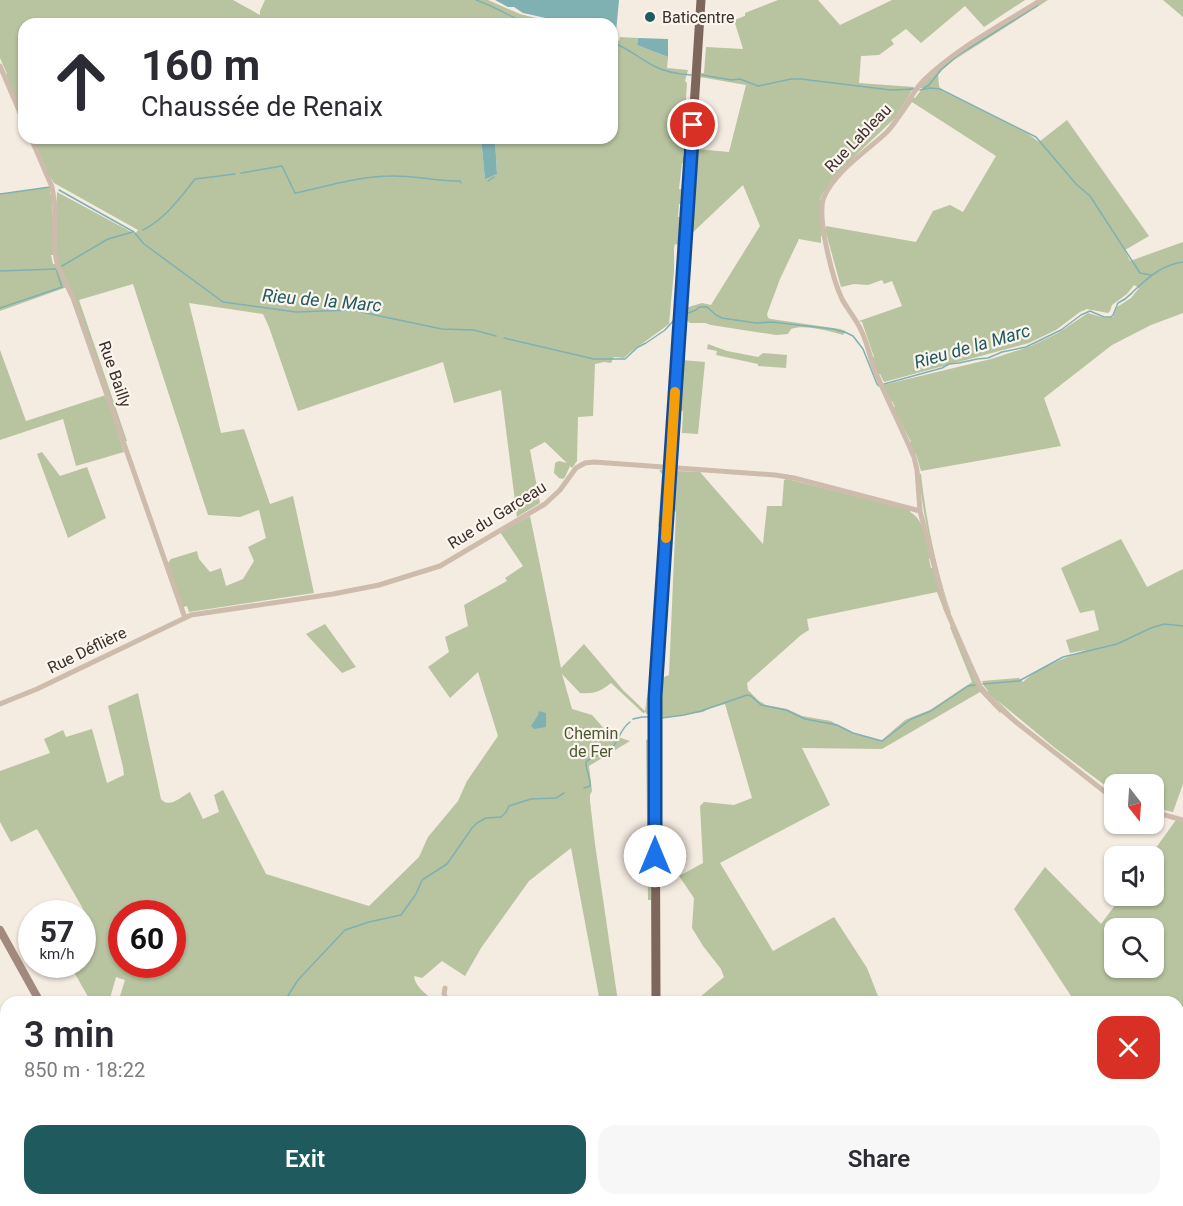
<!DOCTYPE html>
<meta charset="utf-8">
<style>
:root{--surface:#fff;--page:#f7f7f7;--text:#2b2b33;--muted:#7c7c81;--accent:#1f5a5e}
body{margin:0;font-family:Roboto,sans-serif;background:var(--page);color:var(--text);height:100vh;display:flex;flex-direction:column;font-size:22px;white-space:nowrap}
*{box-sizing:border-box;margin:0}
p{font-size:20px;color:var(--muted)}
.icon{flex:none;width:33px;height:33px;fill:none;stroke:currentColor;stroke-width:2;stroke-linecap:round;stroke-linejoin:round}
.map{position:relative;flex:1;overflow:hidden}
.sheet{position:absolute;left:0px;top:996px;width:1184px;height:210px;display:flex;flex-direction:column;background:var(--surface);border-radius:18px 18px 0 0;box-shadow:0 2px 4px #0004}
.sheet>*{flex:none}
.hud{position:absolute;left:18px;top:18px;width:600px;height:126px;border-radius:18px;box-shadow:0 2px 4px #0004;background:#fff;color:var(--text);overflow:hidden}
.needle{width:39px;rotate:163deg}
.tools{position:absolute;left:1104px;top:774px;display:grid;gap:12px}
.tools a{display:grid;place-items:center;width:60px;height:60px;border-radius:12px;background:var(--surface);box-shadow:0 2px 4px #0004;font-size:30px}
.speed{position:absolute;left:18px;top:900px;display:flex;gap:12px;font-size:30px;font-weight:700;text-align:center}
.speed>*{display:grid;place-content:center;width:78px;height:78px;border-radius:50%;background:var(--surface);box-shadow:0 2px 4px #0004;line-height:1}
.speed small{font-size:15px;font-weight:400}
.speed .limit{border:9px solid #d22;background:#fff;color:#111}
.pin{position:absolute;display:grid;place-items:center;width:51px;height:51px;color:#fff;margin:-26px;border:3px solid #fff;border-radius:50%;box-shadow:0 2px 6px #0007}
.me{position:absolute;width:66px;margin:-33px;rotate:0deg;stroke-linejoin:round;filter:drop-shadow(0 0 4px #0008)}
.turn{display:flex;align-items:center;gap:21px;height:126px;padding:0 24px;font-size:27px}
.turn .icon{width:78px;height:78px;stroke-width:2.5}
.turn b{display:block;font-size:42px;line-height:51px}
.round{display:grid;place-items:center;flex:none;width:63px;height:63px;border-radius:18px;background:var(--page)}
.headline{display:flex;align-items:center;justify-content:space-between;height:102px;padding:0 24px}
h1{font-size:36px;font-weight:600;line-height:45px}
.primary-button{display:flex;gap:12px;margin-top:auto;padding:12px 24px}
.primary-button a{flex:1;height:69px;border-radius:18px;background:var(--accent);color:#fff;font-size:24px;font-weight:600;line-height:69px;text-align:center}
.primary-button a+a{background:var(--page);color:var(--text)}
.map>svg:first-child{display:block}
</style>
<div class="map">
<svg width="1183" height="1206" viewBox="0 0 1183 1206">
<rect width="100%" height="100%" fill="#f4ebe1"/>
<!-- green -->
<path fill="#b8c4a0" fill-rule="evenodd" d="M0 0H233L260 15V11L265 0H488L520 14 559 24H24V118L5 75 7 74 0 58Z
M778 0H818L840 25 892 0H1025L984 27 965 6 921 43 906 29 891 40 894 44 879 55 861 56 859 83 914 87 895 118 856 155 823 193 820 199 822 200 823 235 821 236V243L799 239 780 279 767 314 768 318 771 319 840 329 846 331 843 335C830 331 803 324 791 329L788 334 776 335 711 325 705 323H690L685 319V308L702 303 711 305 760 226 743 185 690 235 695 149 729 152 746 85 700 77 701 73H704L706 47 743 49 734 20 745 16V13Z
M1043 0H1048L954 60 938 73 939 86 942 91 1023 130 1039 142 1067 120 1149 236 1125 250 1130 261 1183 242V313L1151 325 1112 345 1044 398 1061 446 921 471 916 454H915L909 442H911L893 408 895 407 892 401 890 402 883 385 991 359 1031 346 1058 333 1088 313 1105 318 1113 317 1117 307 1131 298 1139 288 1134 285 1127 294 1112 305 1110 311 1108 313 1087 309 1080 312 1056 330 1029 343 884 382 880 374H878L872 358 874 357 862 322 859 321 902 306 892 281 884 284 882 280 868 285 854 284 841 287 825 229 826 226 916 242 933 211 950 205 963 212 996 156 912 102 898 122 913 97 915 98 922 89 920 87 949 60Z
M1163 0H1183V17Z
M620 37 638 38 637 45 668 57 667 68 688 70 685 81 687 83 685 111H689L688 123H684V134H687V148L683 151V157L686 158 685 165 682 163 679 189H683V204H679L678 217H682L680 243 678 245 675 244 674 248V271L669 324C654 336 638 345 624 358L614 357 611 363 604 362 595 364 593 416 578 417 577 461 572 468 570 466 565 477 563 479 559 478 554 473 555 463 559 461 567 463 545 442 530 450 540 503 517 517 501 390 454 403 443 362 298 411 269 327 263 314 189 303 221 433 244 429 270 504 293 496 314 593 189 612 187 606 181 608 168 563 171 559 197 551 199 559 210 572 221 568 226 586 243 579 254 561 248 547 266 538 259 510 240 517 208 515 133 284 79 300 127 441H125L58 262 56 243 57 192 135 234 138 230 54 183 51 178H50L32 138H481L485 178 497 174 495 138H612V38L619 41Z
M50 187V194H52L54 255H51L53 264H56L67 287 0 311V194Z
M708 344 727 351 758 357 763 353 787 355 786 368 758 366V364L716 355 717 351 707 349Z
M0 350 26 421 106 395 124 452 76 466 63 419 0 440Z
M682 360 705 362 698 434 682 433 683 411H681L679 404Z
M42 452 60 476 87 467 106 518 68 538 37 454Z
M659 470H663L665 472 662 526 658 527 662 474Z
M678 471 700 472 763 544 767 506H782L784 480H786L783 478 910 510V512C925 520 927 543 931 558L929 559 931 568H933L946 615 937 592 807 619 809 630 801 635 747 683 748 690 759 701 766 705 787 709 802 716 831 721 850 732 881 741 905 720 930 710 972 682 950 627 952 626 975 680 1001 711 1000 713 980 692 882 749 802 748 830 805 720 863 773 951 834 917 867 968 878 996 868 1002H694L724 977 721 969 703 946 692 928 694 898 679 876 703 863 700 806 704 802 734 805 752 798 725 704 710 708 703 712 661 718 662 678 669 675 676 512 673 509 675 476 676 472Z
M919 474H921C926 521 936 568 951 613H950C936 568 923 522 919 474Z
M530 516 561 668 584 644 623 690 645 711 647 697H650L648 714H646V712L643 713 611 683C600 692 594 694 580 693L562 674 572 709 592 715 609 734 630 741 589 766 592 791 590 795V801L595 844 618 1002H600L571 848 529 881 481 948 465 976 442 961 422 978 414 976C415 987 427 995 436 1002H134L120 996 125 980 116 977 109 1002H91L70 965 82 964 83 916 86 914 37 829 11 842 0 822V771L50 753 44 739 63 730 66 737 92 729 107 783 124 775 123 767 108 706 138 693 161 799C169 809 181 797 190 792L203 819 219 812 214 795 223 790 266 874 369 906 419 857 428 837 458 801 467 781 498 736 478 672 450 698 428 667 449 652 445 637 468 626 464 605 507 581 505 578 523 566 500 532ZM122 914H172V964H122Z
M1121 539 1147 587 1183 569V784L1173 812 1154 808V784H1114V792L1055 748 997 700 1014 717 1013 718 987 692 988 691 984 686 982 681 1019 678 1023 682C1037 668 1067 657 1086 650L1070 653 1066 640 1099 630 1094 610 1080 613 1061 568Z
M325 624 356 667 342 673 306 634Z
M649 739 651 900H648L646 740Z
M1176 820 1183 822V1033L1178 1038V1002H1054L1071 996 1014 909 1045 867 1101 924 1122 896H1154V856H1150ZM1114 928H1154V968H1114Z
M0 1071 6 1081V1200H73L75 1204 57 1206H0Z
M160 1200H268L262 1206H164Z
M286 1200H375L368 1206H346L343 1201 338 1206H292Z
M387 1200H520L521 1202 508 1206H391Z
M796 1200H1158L1161 1206H788Z"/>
<!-- water -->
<path fill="#7fb0b2" d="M495 0H619L616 32 612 31V24H573L523 13 514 7H508Z
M638 38 668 39V57L637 45Z
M481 138H495V139L497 174 485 179Z
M539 711 546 713V727L534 729 531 726 538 715Z"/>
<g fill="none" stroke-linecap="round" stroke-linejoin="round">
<!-- stream -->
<path stroke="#7fb0b2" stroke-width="1.5" d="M476 0C494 6 509 16 526 23 531 25 539 23 545 24
M612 42C627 48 639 58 654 66 665 72 678 74 691 75
M702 75 732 80 740 79 758 86 791 79H801L891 90 914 89
M924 88 929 85 941 70 958 55 1038 5
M920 90 930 88 940 89 1036 137 1076 184 1090 196 1140 273 1151 275
M241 173 282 166 295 193C324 187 361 176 390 176 413 175 436 181 460 181L461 183
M488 181 494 177
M59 190 134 232 144 244 223 302 296 312 351 310 442 329 474 330 496 336
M0 194 50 187
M143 230C165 219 180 198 195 179L235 174
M62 266 108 239 133 232
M0 308 62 287 56 269 0 271
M686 314 696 310 699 307H707L716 315 722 318 756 323 772 322 833 329 847 333 853 336 863 349 877 384 879 386
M504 338 594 359H625L638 347 646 343 665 330 674 320
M884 384 942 368 949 364 959 363 977 359 988 358 1002 352 1026 347 1061 330 1081 315 1090 311 1104 317H1111L1113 315 1118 303C1129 298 1129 295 1137 288 1151 275 1163 265 1183 262
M983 684 1019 681 1063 657 1117 644 1151 628 1164 624 1183 626
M662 718 684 715 701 711 747 695 751 696 761 705 786 710 805 719 837 725 853 733 882 741 911 719 931 711 968 686 975 685
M633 719 642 717H648
M584 788 590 786C591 777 585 770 586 762 593 754 606 756 613 747 619 739 621 728 630 722
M284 1002 298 980 345 930 369 922 401 915 416 894 422 880 447 864 472 828 477 823 486 818 501 817 506 812 509 806 512 805 531 799 556 798 564 793
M99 1200H112
M61 1206 85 1203 93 1200"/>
<!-- street -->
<path stroke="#cdbbac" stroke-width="5" d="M0 66 24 122
M31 138 52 187 55 206 54 245 56 258 58 267 73 298 185 618
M920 511 917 470 914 457C902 429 888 401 876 373 870 359 868 344 861 330 856 319 848 310 842 299 833 280 816 216 824 197 835 171 867 151 887 132 902 116 909 95 924 80 958 47 1002 25 1041 0
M0 704 37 689 191 615 333 594 379 585 440 566 545 504 560 490 576 468 585 463 594 462 775 475 794 478 920 511 941 592 946 609 969 662 981 688 995 704 1016 722 1114 799
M1154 812 1183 820
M445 988 444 994 448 1002
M1178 1040 1183 1036
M1178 1177 1183 1174
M1162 1200 1164 1206
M611 1206 618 1200"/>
<!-- secondary -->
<path stroke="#a18a7d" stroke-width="8" d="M0 930 40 1002
M154 1200 157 1206"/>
<!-- primary -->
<path stroke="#7d675c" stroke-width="9" d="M656 1002 655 707 701 0
M689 1200 691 1206"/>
</g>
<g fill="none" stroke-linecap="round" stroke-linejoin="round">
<!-- route casing -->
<g stroke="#114b97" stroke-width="15">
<path id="route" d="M655 856V696L693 125"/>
</g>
<!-- route -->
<use href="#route" stroke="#1a73e8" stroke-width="10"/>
<!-- slow -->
<path stroke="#f59e0b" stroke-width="10" d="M666 538 675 392"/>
</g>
<!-- markers -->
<circle fill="#1f5a5e" stroke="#fbf5ee" stroke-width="2" cx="650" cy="17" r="6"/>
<g text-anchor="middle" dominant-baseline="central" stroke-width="4.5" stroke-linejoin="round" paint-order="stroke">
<!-- poi labels -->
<g font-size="16" fill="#3b302b" stroke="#fbf5ee" text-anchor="start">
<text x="662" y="17">Baticentre</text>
</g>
<!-- street labels -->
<g font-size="16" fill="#3b302b" stroke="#fbf5ee">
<text transform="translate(858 138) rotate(-46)">Rue Lableau</text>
<text transform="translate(115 374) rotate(71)">Rue Bailly</text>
<text transform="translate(497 515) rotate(-32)">Rue du Garceau</text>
<text transform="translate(87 650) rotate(-26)">Rue Déflière</text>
</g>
<!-- park labels -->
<g font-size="16" fill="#4a5a2e" stroke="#fbf5ee">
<text x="591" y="733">Chemin<tspan x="591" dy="18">de Fer</tspan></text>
</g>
<!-- water labels -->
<g font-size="18" font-style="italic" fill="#1f5a5e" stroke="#fbf5ee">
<text transform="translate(322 300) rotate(5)">Rieu de la Marc</text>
<text transform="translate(972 346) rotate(-16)">Rieu de la Marc</text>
</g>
</g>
</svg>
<div class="tools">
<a><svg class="needle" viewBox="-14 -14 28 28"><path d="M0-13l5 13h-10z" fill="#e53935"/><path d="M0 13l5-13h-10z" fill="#7c7c81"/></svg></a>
<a><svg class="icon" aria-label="sound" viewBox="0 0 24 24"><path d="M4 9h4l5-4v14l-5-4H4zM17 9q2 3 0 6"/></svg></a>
<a><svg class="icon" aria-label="search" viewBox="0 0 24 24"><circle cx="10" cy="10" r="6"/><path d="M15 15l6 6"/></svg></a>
</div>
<div class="speed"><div>57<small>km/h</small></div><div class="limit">60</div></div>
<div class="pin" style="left:693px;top:125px;background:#d93025"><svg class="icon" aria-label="arrive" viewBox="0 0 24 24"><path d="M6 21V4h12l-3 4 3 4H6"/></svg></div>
<svg class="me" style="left:655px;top:856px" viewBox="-20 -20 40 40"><circle r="19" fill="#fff"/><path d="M0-13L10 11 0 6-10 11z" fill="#1a73e8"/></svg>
<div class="hud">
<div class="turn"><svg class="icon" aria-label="ahead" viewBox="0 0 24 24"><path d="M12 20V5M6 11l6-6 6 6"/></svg><div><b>160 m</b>Chaussée de Renaix</div></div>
</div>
<section class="sheet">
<div class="headline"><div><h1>3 min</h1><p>850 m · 18:22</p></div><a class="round" style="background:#d93025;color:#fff"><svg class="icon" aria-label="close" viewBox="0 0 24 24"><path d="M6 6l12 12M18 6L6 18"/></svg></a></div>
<div class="primary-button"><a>Exit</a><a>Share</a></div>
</section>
</div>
